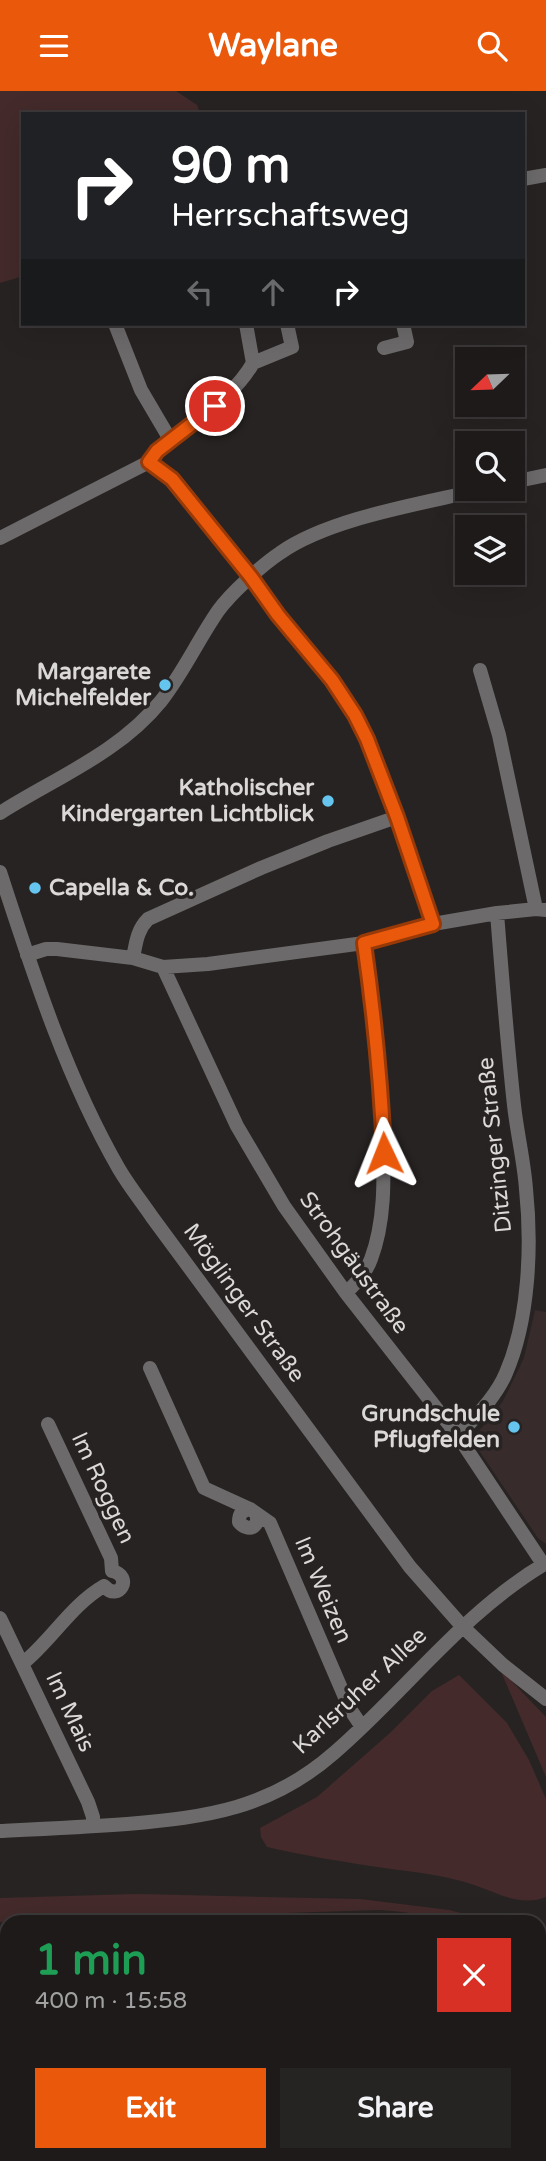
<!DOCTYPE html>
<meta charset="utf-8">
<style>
:root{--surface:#1e1a1a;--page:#262323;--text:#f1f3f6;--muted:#a1a1a2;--line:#3c3839;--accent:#ea580c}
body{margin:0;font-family:"Varela Round",sans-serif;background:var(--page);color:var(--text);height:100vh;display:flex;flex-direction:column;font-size:26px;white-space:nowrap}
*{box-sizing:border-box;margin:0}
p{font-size:23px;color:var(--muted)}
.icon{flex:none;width:38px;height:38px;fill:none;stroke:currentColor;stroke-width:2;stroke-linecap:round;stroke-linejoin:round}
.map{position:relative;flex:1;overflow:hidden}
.details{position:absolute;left:0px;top:1824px;width:546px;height:247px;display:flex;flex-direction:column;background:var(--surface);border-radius:21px 21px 0 0;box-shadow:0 7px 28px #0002,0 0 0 2px var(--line)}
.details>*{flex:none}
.guide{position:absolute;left:21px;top:21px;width:504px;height:214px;border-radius:0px;box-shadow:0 7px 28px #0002,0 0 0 2px var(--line);background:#202124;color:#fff;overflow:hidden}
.needle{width:46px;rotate:247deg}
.buttons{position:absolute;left:455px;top:256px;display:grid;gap:14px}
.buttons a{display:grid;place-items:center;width:70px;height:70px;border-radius:0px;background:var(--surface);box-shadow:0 7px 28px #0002,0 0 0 2px var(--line);font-size:35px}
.pin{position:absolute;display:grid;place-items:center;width:60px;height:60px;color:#fff;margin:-30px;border:4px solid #fff;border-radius:50%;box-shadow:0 2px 7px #0007}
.me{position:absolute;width:77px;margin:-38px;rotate:358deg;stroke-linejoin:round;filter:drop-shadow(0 0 5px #0008)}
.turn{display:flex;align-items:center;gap:24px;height:147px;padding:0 35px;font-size:32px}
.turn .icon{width:91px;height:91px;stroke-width:2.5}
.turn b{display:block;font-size:49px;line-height:60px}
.lanes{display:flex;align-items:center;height:66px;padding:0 35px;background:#0003;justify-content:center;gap:35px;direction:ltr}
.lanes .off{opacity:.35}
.round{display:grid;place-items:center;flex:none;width:74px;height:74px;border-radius:0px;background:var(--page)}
.summary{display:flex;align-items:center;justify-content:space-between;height:119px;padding:0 35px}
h1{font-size:42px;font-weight:700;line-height:52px;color:#1e9e55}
.primary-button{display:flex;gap:14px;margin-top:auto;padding:14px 35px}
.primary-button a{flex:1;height:80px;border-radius:0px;background:var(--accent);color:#fff;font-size:28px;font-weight:700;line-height:80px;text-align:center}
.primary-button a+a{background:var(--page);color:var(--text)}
header{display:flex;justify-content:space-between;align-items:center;height:91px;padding:0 35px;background:var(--accent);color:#fff;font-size:32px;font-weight:700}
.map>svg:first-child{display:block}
</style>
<header><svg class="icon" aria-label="menu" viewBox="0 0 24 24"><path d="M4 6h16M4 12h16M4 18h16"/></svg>Waylane<svg class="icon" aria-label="search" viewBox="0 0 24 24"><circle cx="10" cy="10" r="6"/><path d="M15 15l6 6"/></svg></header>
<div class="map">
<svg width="546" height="2070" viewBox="0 0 546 2070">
<rect width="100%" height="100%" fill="#282323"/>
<!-- built -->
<path fill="#372b2b" d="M535 1219 546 1221V1453L538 1447 478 1358 474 1349 476 1344 503 1310 524 1267Z"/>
<!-- green -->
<path fill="#442a2a" d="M0 0H176L197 14 200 23H23V185L0 192Z
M500 1578 546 1626V1686Z
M459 1584 507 1632 529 1669 546 1708V1806C520 1816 498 1802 474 1794 445 1784 414 1781 384 1777 344 1771 306 1765 267 1756L261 1746 260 1737 317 1706 391 1641 432 1600Z
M136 1803 360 1808 449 1819 493 1830C455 1831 417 1821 379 1819L0 1831V1807Z"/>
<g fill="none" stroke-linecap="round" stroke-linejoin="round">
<!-- street -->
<path stroke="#6c6a6a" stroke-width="14" d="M523 88 546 84
M115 233 141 299 171 350
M384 257 407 251 403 233
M253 272 292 256 287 233
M149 371 172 388 252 486 278 524 332 589 355 624 367 648 397 726 433 833
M513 391 546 384
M0 447 149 371C156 360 164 356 173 348 201 325 235 304 253 272L246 233
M480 579 499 644 536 818
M0 722C55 687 119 662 161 610 183 582 198 549 218 520 231 502 262 474 280 462 331 426 427 412 488 397
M0 781C33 882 66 986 119 1078 129 1095 141 1110 152 1126L410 1476 462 1535 503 1574 546 1608
M27 864 46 858H57L133 867 163 876 208 873 364 852 433 833 497 822 536 818 546 819
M133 867C136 852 137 839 148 828L261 777 328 750 397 726
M163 876 237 1035 284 1115 346 1202 458 1345 543 1473
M346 1202C356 1192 366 1182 371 1168 385 1131 384 1089 383 1051 381 984 373 918 364 852
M150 1277 204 1397 250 1418 270 1432 350 1618 362 1636
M48 1333 111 1467 112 1480
M458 1345C476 1325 496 1306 506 1282 529 1229 532 1155 526 1098 524 1070 517 1042 514 1014 507 950 502 886 497 822
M250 1418C241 1420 239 1423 239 1431 248 1442 261 1436 256 1422
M104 1495C119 1512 134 1485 112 1480
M0 1527 88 1711 93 1726V1735
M22 1573C51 1550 71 1514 104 1495
M0 1740C42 1738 85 1736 127 1733 207 1726 270 1718 334 1662 406 1600 463 1521 546 1472
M57 2070 86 2063"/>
<!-- secondary -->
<path stroke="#959191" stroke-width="14" d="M0 1843H7
M0 1863H7
M539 1867 546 1870
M539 1892 546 1895"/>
</g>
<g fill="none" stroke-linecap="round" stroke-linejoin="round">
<!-- route casing -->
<g stroke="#983908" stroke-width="18">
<path id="route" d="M215 315 157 360 149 371 172 388 251 486 278 524 332 589 355 624 367 648 397 726 433 833 364 852C374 922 381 991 384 1062"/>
</g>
<!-- route -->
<use href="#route" stroke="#ea580c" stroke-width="12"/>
</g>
<!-- markers -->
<g fill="#65c5ee" stroke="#282323" stroke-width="2.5">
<circle cx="165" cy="594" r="7"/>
<circle cx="328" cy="710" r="7"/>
<circle cx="35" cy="797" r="7"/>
<circle cx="514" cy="1336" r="7"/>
</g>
<g text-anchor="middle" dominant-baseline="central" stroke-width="7" stroke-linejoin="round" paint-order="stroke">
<!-- poi labels -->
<g font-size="23" font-weight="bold" fill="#dbd8d8" stroke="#282323" text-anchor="end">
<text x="151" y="581">Margarete<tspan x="151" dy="26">Michelfelder</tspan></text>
<text x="314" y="697">Katholischer<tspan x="314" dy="26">Kindergarten Lichtblick</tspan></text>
<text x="49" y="797" text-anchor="start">Capella &amp; Co.</text>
<text x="500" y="1323">Grundschule<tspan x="500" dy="26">Pflugfelden</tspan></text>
</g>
<!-- street labels -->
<g font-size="23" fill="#dbd8d8" stroke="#282323">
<text transform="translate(495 1054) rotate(-96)">Ditzinger Straße</text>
<text transform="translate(354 1172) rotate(54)">Strohgäustraße</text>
<text transform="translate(244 1212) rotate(54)">Möglinger Straße</text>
<text transform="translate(103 1397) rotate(65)">Im Roggen</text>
<text transform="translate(323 1499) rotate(67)">Im Weizen</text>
<text transform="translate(360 1600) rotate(-43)">Karlsruher Allee</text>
<text transform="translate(70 1621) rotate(65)">Im Mais</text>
</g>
</g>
</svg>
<div class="buttons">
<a><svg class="needle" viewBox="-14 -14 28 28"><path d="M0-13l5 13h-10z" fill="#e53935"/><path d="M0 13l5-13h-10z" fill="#a1a1a2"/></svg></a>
<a><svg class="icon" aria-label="search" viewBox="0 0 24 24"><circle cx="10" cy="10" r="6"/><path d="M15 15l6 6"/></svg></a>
<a><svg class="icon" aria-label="layers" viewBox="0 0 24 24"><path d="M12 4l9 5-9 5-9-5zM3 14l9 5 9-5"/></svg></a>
</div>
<div class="pin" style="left:215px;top:315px;background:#d93025"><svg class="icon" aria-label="arrive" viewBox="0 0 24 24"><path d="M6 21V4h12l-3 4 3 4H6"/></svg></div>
<svg class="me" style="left:384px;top:1062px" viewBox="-20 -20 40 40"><path d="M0-17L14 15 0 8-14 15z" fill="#ea580c" stroke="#fff" stroke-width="4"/></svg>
<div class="guide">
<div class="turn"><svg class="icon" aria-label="right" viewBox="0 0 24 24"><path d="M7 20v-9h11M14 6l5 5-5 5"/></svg><div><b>90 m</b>Herrschaftsweg</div></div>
<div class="lanes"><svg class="icon off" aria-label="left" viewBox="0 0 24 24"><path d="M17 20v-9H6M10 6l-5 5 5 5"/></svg><svg class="icon off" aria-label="ahead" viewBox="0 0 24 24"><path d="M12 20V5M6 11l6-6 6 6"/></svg><svg class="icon" aria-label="right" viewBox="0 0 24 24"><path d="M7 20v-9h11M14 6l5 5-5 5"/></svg></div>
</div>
<section class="details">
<div class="summary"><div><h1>1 min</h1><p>400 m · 15:58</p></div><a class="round" style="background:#d93025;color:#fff"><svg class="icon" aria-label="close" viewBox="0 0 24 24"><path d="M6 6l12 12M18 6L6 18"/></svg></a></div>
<div class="primary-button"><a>Exit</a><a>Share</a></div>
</section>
</div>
